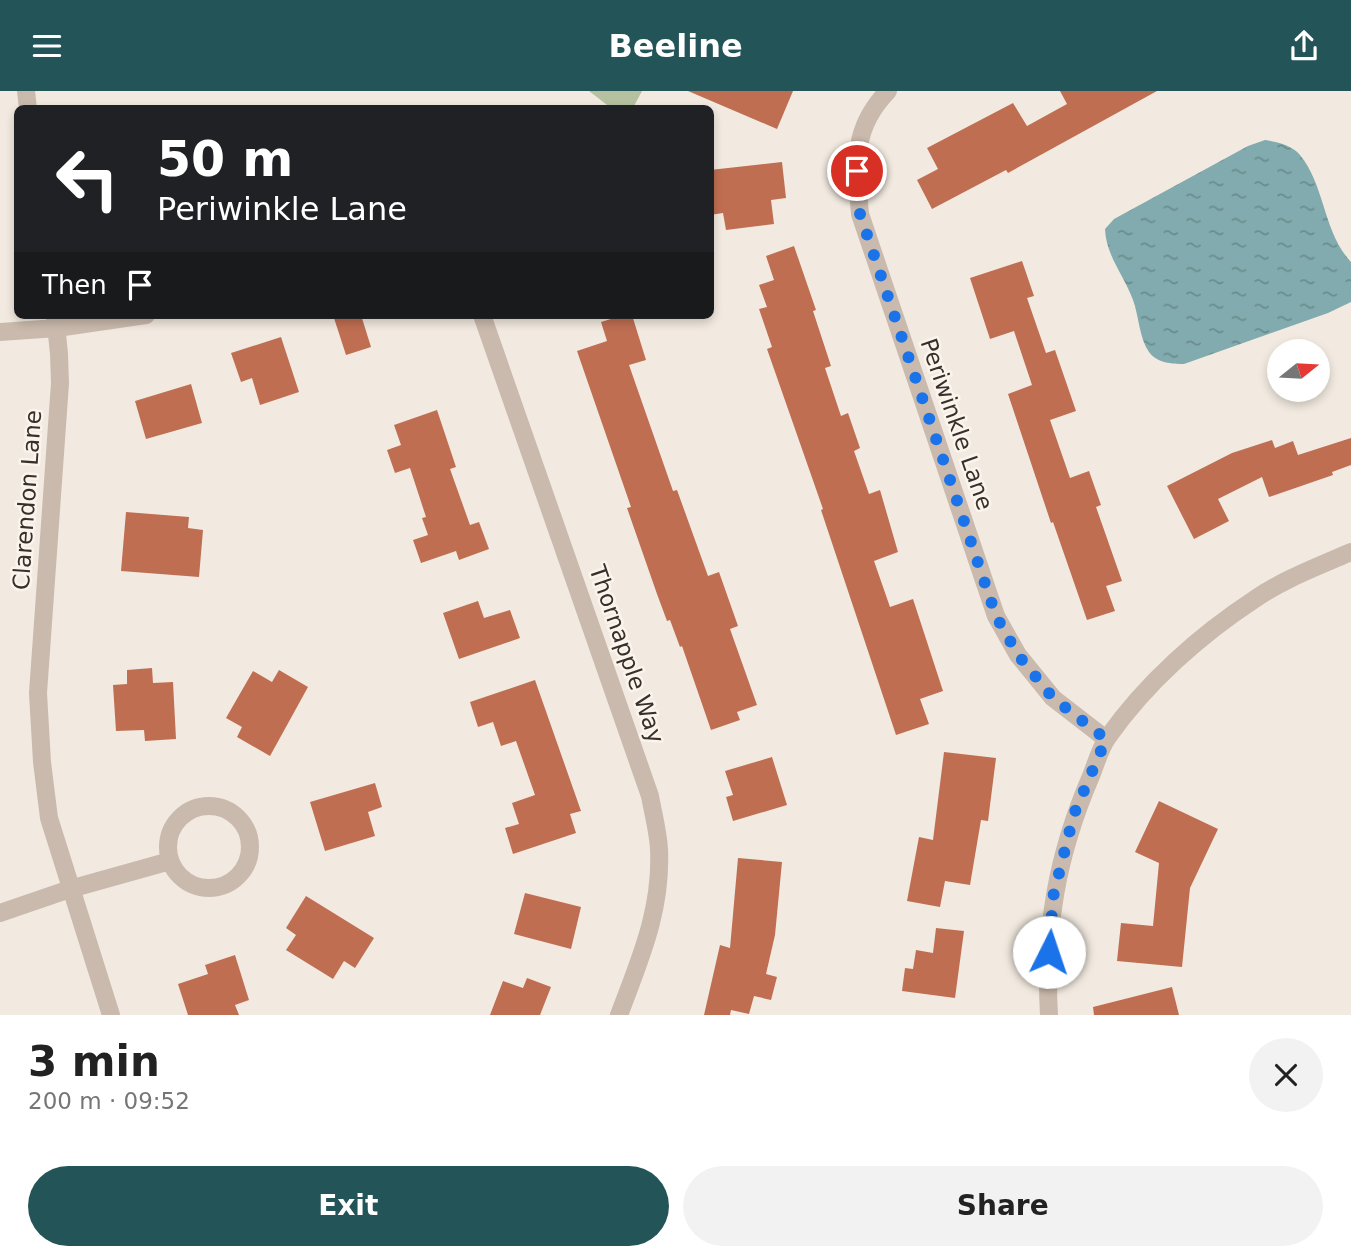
<!DOCTYPE html>
<meta charset="utf-8">
<style>
:root{--surface:#fff;--page:#f2f2f2;--text:#222;--muted:#767676;--accent:#235458}
body{margin:0;font-family:"DejaVu Sans",sans-serif;background:var(--page);color:var(--text);height:100vh;display:flex;flex-direction:column;font-size:26px;white-space:nowrap}
*{box-sizing:border-box;margin:0}
p{font-size:23px;color:var(--muted)}
.icon{flex:none;width:38px;height:38px;fill:none;stroke:currentColor;stroke-width:2;stroke-linecap:round;stroke-linejoin:round}
.map{position:relative;height:924px;overflow:hidden}
.panel{display:flex;flex-direction:column;background:var(--surface);flex:1}
.panel>*{flex:none}
.banner{position:absolute;left:14px;top:14px;width:700px;height:214px;border-radius:10px;box-shadow:0 4px 10px #0003;background:#202124;color:#fff;overflow:hidden}
.needle{width:46px;rotate:72deg}
.fabs{position:absolute;left:1267px;top:248px;display:grid;gap:14px}
.fabs a{display:grid;place-items:center;width:63px;height:63px;border-radius:50%;background:var(--surface);box-shadow:0 4px 10px #0003;font-size:35px}
.pin{position:absolute;display:grid;place-items:center;width:60px;height:60px;color:#fff;margin:-30px;border:4px solid #fff;border-radius:50%;box-shadow:0 2px 7px #0007}
.me{position:absolute;width:77px;margin:-38px;rotate:4deg;stroke-linejoin:round;filter:drop-shadow(0 0 5px #0008)}
.turn{display:flex;align-items:center;gap:24px;height:147px;padding:0 28px;font-size:32px}
.turn .icon{width:91px;height:91px;stroke-width:2.5}
.turn b{display:block;font-size:49px;line-height:60px}
.then{display:flex;align-items:center;height:66px;padding:0 28px;background:#0003;gap:14px;font-size:26px}
.round{display:grid;place-items:center;flex:none;width:74px;height:74px;border-radius:37px;background:var(--page)}
.summary{display:flex;align-items:center;justify-content:space-between;height:119px;padding:0 28px}
h1{font-size:42px;font-weight:800;line-height:52px}
.action{display:flex;gap:14px;margin-top:auto;padding:14px 28px}
.action a{flex:1;height:80px;border-radius:42px;background:var(--accent);color:#fff;font-size:28px;font-weight:800;line-height:80px;text-align:center}
.action a+a{background:var(--page);color:var(--text)}
header{display:flex;justify-content:space-between;align-items:center;height:91px;padding:0 28px;background:var(--accent);color:#fff;font-size:32px;font-weight:800}
.map>svg:first-child{display:block}
</style>
<header><svg class="icon" aria-label="menu" viewBox="0 0 24 24"><path d="M4 6h16M4 12h16M4 18h16"/></svg>Beeline<svg class="icon" aria-label="share" viewBox="0 0 24 24"><path d="M12 15V3M7 8l5-5 5 5M5 13v7h14v-7"/></svg></header>
<div class="map">
<svg width="1351" height="924" viewBox="0 0 1351 924">
<defs>
<pattern id="water-ripples" width="26" height="14" patternUnits="userSpaceOnUse" patternTransform="scale(1.75)"><rect width="26" height="14" fill="#81abae"/><path d="M2 4q2-2 4 0t4 0M15 11q2-2 4 0t4 0" fill="none" stroke="#6b8c8e"/></pattern>
</defs>
<rect width="100%" height="100%" fill="#f2eae0"/>
<!-- park -->
<path fill="#b5c1a1" d="M589 0H642L633 17H611Z"/>
<!-- water -->
<path fill="url(#water-ripples)" d="M1265 49C1277 51 1292 54 1300 64 1325 94 1323 141 1351 171V211L1328 222 1184 273C1172 273 1157 272 1149 261 1139 247 1139 225 1133 209 1124 184 1106 165 1105 138L1114 128 1248 55Z"/>
<!-- building -->
<path fill="#bf6e52" d="M688 0H793L777 38Z
M1060 0H1157L1008 82 1006 79 932 118 917 89 938 78 927 57 1013 12 1027 35 1067 13Z
M782 71 786 107 771 109 774 133 726 139 723 122 710 124V79Z
M794 155 816 219 813 220 831 275 825 277 841 325 848 322 860 357 854 360 869 403 880 399 898 461 874 470 890 516 913 508 943 600 920 608 929 633 896 644 821 419 823 418 767 258 772 256 759 218 767 216 759 194 774 189 766 165Z
M1022 170 1034 205 1027 207 1046 262 1055 259 1076 320 1050 329 1070 387 1089 380 1101 414 1096 416 1122 490 1106 495 1115 520 1087 529 1053 431 1051 432 1008 303 1032 294 1014 240 990 248 970 187Z
M333 224H361L371 256 346 264Z
M624 224H632L646 269 629 274 673 400 677 399 708 485 719 481 738 535 730 538 757 614 737 621 740 629 711 639 682 555 680 556 670 529 667 530 657 503 627 417 631 416 577 260 607 250 601 231Z
M281 246 299 301 260 314 252 287 241 291 231 262Z
M191 293 202 332 146 348 135 310Z
M437 319 456 376 450 378 470 434 479 431 489 458 459 469 456 460 421 472 413 449 428 444 422 427 426 426 410 377 395 382 387 359 401 354 394 334Z
M1351 347V374L1332 381 1333 384 1269 406 1262 386 1218 408 1229 430 1194 448 1167 395 1232 362 1272 349 1275 357 1293 350 1298 364Z
M126 421 189 426 188 437 203 439 199 486 121 480Z
M478 510 484 527 510 519 520 547 459 568 443 522Z
M152 577 153 592 173 591 176 648 145 650 144 639 116 640 113 594 127 593V579Z
M279 579 308 596 270 665 237 646 242 636 226 627 253 580 272 591Z
M535 589 581 720 570 723 576 742 513 763 505 737 519 733 512 712 535 704 516 650 501 655 493 631 478 636 470 611Z
M944 661 996 667 988 730 981 729 970 794 945 790 940 816 907 810 919 746 933 749Z
M772 666 787 714 733 730 726 706 733 704 725 680Z
M375 692 382 716 368 721 375 745 325 760 310 711Z
M1159 710 1218 738 1190 797 1182 876 1117 870 1121 832 1153 835 1159 772 1135 761Z
M738 767 782 771 775 844 766 883 777 886 771 909 754 905 749 923 731 919 730 924H704L720 854 730 857Z
M525 802 581 816 571 858 514 843Z
M306 805 374 847 355 877 344 870 333 888 286 859 296 844 286 837Z
M936 837 964 840 955 907 902 900 905 877 913 878 916 859 933 862Z
M235 864 249 909 235 914 239 924H188L178 893 208 883 205 874Z
M527 887 551 896 540 924H490L503 890 523 897Z
M1172 896 1179 924H1094L1093 916Z"/>
<g fill="none" stroke-linecap="round" stroke-linejoin="round">
<!-- street -->
<path stroke="#cabaad" stroke-width="18" d="M26 0 28 18
M888 0C851 38 856 74 860 123L996 525 1018 564 1053 607 1106 648
M55 224 59 263 60 292 38 602 42 671 49 727 111 924
M482 224 650 705C653 722 658 740 659 758 662 819 640 868 619 924
M0 241 57 237 146 224
M168 756a41 41 0 1 1 82 0a41 41 0 1 1-82 0Z
M0 822 70 798 170 770
M1049 924C1044 838 1057 764 1091 685 1096 673 1100 657 1108 646 1146 592 1200 544 1255 508 1284 488 1319 475 1351 461"/>
</g>
<g fill="none" stroke-linecap="round" stroke-linejoin="round">
<!-- route -->
<path stroke="#1a73e8" stroke-width="12" stroke-dasharray="0 21.6" d="M857 80 860 123 996 525 1018 564 1053 607 1106 648 1074 723 1053 806 1049 861"/>
</g>
<g text-anchor="middle" dominant-baseline="central" stroke-width="5" stroke-linejoin="round" paint-order="stroke">
<!-- street labels -->
<g font-size="23" fill="#382f2b" stroke="#faf4ed">
<text transform="translate(957 333) rotate(71)">Periwinkle Lane</text>
<text transform="translate(27 409) rotate(-86)">Clarendon Lane</text>
<text transform="translate(627 563) rotate(71)">Thornapple Way</text>
</g>
</g>
</svg>
<div class="fabs">
<a><svg class="needle" viewBox="-14 -14 28 28"><path d="M0-13l5 13h-10z" fill="#e53935"/><path d="M0 13l5-13h-10z" fill="#767676"/></svg></a>
</div>
<div class="pin" style="left:857px;top:80px;background:#d93025"><svg class="icon" aria-label="arrive" viewBox="0 0 24 24"><path d="M6 21V4h12l-3 4 3 4H6"/></svg></div>
<svg class="me" style="left:1049px;top:861px" viewBox="-20 -20 40 40"><circle r="19" fill="#fff"/><path d="M0-13L10 11 0 6-10 11z" fill="#1a73e8"/></svg>
<div class="banner">
<div class="turn"><svg class="icon" aria-label="left" viewBox="0 0 24 24"><path d="M17 20v-9H6M10 6l-5 5 5 5"/></svg><div><b>50 m</b>Periwinkle Lane</div></div>
<div class="then">Then<svg class="icon" aria-label="arrive" viewBox="0 0 24 24"><path d="M6 21V4h12l-3 4 3 4H6"/></svg></div>
</div>
</div>
<section class="panel">
<div class="summary"><div><h1>3 min</h1><p>200 m · 09:52</p></div><a class="round"><svg class="icon" aria-label="close" viewBox="0 0 24 24"><path d="M6 6l12 12M18 6L6 18"/></svg></a></div>
<div class="action"><a>Exit</a><a>Share</a></div>
</section>
